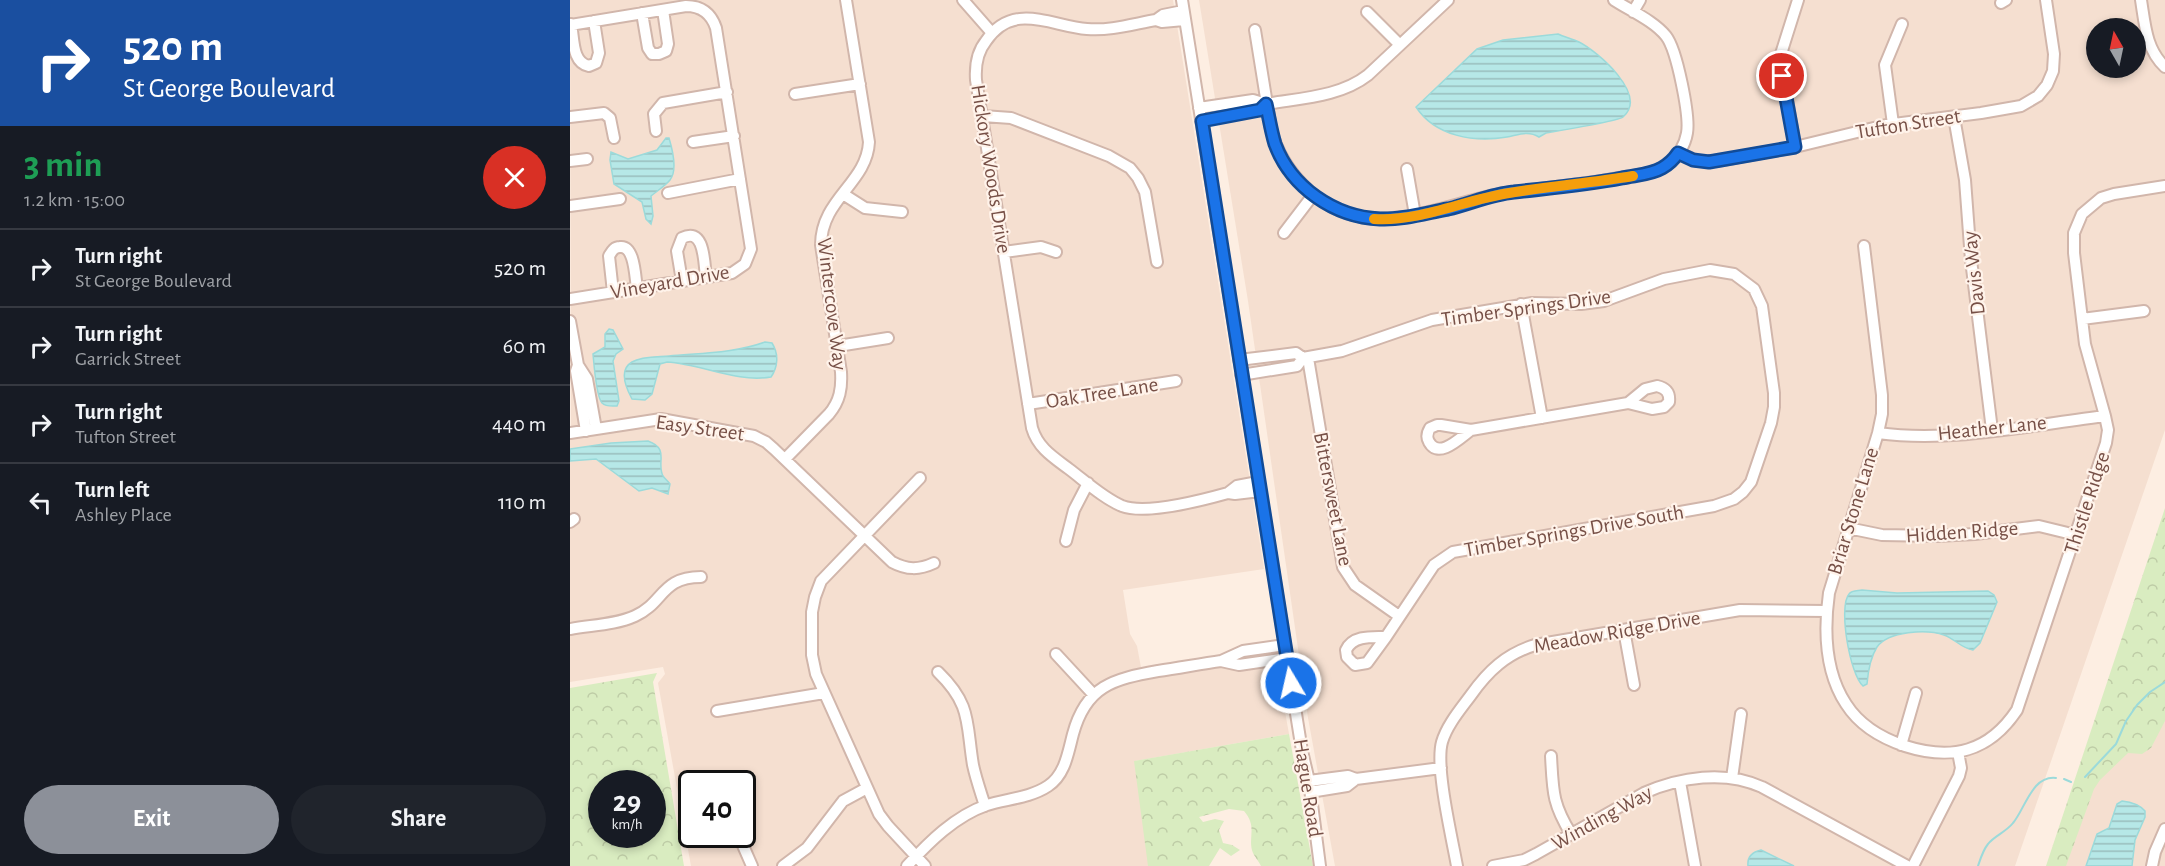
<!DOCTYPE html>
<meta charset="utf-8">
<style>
:root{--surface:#171b24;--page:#20242c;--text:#f1f3f6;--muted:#9ea1a6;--line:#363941;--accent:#8c9099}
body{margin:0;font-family:"Alegreya Sans",sans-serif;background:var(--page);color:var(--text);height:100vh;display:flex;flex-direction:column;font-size:22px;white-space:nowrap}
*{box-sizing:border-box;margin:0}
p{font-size:20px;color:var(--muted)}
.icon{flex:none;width:33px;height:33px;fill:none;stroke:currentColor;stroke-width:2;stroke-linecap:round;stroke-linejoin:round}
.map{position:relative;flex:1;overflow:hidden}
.drawer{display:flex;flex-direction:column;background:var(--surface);width:570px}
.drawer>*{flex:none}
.top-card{background:#1a4fa0;color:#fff;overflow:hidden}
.needle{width:39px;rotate:351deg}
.controls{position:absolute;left:1516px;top:18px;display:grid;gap:12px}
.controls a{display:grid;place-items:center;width:60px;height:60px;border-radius:50%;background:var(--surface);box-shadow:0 3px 9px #0003;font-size:30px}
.speed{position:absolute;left:18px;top:770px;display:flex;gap:12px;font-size:30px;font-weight:700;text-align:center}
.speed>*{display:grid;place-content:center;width:78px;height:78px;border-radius:50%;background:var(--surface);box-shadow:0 3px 9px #0003;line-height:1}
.speed small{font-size:15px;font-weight:400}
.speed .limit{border:3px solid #111;border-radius:9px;background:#fff;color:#111}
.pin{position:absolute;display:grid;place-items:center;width:51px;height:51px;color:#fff;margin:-26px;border:3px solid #fff;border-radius:50%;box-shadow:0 2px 6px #0007}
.me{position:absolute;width:66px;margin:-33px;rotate:351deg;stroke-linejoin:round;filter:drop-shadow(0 0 4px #0008)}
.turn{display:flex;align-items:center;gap:21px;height:126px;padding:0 24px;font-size:27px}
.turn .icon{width:78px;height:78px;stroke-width:2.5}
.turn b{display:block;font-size:42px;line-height:51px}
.round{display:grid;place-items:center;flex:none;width:63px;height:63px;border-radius:32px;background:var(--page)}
.overview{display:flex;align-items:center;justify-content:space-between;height:102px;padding:0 24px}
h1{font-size:36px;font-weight:600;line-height:45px;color:#1e9e55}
.button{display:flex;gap:12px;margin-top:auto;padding:12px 24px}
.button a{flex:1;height:69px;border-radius:36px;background:var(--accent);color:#fff;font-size:24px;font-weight:600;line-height:69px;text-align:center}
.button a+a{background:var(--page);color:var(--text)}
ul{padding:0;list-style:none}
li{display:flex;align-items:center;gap:18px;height:78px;padding:0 24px;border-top:2px solid var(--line)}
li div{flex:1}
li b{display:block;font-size:22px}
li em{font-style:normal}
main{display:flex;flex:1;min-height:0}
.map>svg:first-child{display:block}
</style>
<main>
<section class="drawer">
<div class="top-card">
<div class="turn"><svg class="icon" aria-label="right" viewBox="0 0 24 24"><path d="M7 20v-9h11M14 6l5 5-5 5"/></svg><div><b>520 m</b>St George Boulevard</div></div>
</div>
<div class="overview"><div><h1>3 min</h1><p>1.2 km · 15:00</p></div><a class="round" style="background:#d93025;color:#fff"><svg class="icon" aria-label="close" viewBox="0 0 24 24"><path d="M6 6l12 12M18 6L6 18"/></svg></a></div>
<ul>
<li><svg class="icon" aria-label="right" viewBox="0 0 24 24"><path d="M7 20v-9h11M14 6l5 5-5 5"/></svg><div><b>Turn right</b><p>St George Boulevard</p></div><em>520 m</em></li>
<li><svg class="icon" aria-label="right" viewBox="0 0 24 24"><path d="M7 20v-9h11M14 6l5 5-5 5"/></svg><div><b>Turn right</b><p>Garrick Street</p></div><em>60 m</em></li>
<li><svg class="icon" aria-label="right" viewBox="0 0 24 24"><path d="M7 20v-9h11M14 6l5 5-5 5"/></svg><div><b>Turn right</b><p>Tufton Street</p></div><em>440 m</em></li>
<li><svg class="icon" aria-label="left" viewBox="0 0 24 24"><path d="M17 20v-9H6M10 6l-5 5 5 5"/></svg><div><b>Turn left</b><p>Ashley Place</p></div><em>110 m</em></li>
</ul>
<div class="button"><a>Exit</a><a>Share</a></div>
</section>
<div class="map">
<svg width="1595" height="866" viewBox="0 0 1595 866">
<defs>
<pattern id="forest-crowns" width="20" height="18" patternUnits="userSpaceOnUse" patternTransform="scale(1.5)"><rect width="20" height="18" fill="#d9ecc0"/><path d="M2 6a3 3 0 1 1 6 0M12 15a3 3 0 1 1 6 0" fill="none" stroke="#becca6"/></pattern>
<pattern id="water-rules" width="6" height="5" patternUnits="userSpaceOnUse" patternTransform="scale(1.5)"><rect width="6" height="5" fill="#b6e8e7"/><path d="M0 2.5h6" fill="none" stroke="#99bebd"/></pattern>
</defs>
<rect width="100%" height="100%" fill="#fdeee2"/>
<!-- residential -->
<path fill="#f5dfd0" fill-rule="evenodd" d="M0 0H603L694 569 553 590 560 634 567 646 573 678 705 656 719 734 565 761 580 866H121L88 683 95 674 93 667 0 682V439L71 426 1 430ZM122 783H172V834H122Z
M629 0H1595V430L1445 866H765L738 718 678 301ZM1527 28H1566V68H1527Z
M1595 703V866H1489L1513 794Z"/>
<!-- forest -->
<path fill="url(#forest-crowns)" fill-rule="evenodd" d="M1595 508V721L1581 748 1572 754 1558 753 1530 780 1524 789 1496 866H1476Z
M87 673 83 682 114 866H0V688ZM32 783H82V834H32Z
M719 734 743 866H691C689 862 685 857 683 853 677 838 688 827 674 811L659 809 629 817 633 822 645 819 654 821 649 830 653 843 662 845 670 850 661 856 650 848 639 866H578L564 761Z"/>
<!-- water -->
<path fill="url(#water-rules)" stroke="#9bdada" stroke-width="1.5" d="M988 34C994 37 1003 39 1009 42 1027 51 1079 95 1053 117 1049 121 987 131 976 133L969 137C958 130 948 135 937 137 904 143 865 136 846 107L907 49 933 40Z
M96 138H99C102 148 108 170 100 180 95 186 87 191 81 196L83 216 81 224 76 219 72 202 44 184 40 160 41 152 58 159 87 150Z
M39 329 43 330 53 349 46 354 43 361 49 401 47 406C42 406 36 407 32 403 26 396 24 364 23 354L35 347V334Z
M195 342 202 343C209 354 208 367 201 377 166 383 132 364 97 362L90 364 82 394 75 400 62 399C56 388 48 370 62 362 72 356 88 357 99 356 130 353 165 353 195 342Z
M78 441C100 449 86 462 93 476 95 479 98 481 100 484L98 494 82 488 69 491 26 459 0 461V449L41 443Z
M1292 590 1327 593 1418 591 1424 595 1427 602 1410 643 1403 650C1391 648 1385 639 1374 635 1357 629 1318 631 1307 647 1300 658 1298 672 1297 684L1293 686C1280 675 1268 607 1279 594 1282 590 1288 591 1292 590Z
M1552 801C1561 802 1569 804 1575 811V817L1565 840 1562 866H1516L1527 834 1539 828 1547 804Z
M1191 850 1224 866H1178C1177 857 1182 852 1191 850Z"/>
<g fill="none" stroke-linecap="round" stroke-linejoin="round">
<!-- stream -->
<path stroke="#9bdada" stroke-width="2" d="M1515 777 1546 744 1556 721 1567 705 1580 692 1595 682
M1494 779 1501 782
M1408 866C1410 860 1413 850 1418 844 1424 836 1436 832 1443 823 1455 809 1462 775 1486 778"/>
<!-- minor casing -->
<g stroke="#d1b6ab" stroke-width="14">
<path id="minor" d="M393 0 422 33
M612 0 732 751 739 781 750 866
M1571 0C1575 25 1576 49 1595 67
M1431 3 1436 0
M613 11 593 15 586 20 592 22 614 20
M797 12 830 45
M1063 12 1070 0
M72 13 78 48 82 54H89L96 51 98 44 93 10
M586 20C563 24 540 31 517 29 481 26 443 1 416 41 407 52 405 65 406 80L462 428C468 448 483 457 499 469 515 481 533 498 552 506 576 515 633 500 658 493
M1 24C4 39 2 63 19 66L26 63 29 53 24 21
M0 25 116 6C131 6 141 13 146 28L181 249 175 264 162 273 0 299
M685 30 701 129C707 153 720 173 738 190 800 248 874 201 942 192 980 188 1018 184 1055 177 1070 175 1086 173 1098 164 1108 157 1115 145 1117 133 1120 116 1107 50 1096 36 1084 21 1061 11 1044 0
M225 94 290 84
M696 104C730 98 770 97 798 75L878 0
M629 108 683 100 696 104 690 109 631 121
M413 116 441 118 539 156 560 168 568 178 575 192 587 262
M0 117 34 113 40 118 44 138
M1384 117 1395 180 1401 260 1422 430
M1323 124 1315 65 1332 24
M86 131 84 114 93 103 157 92
M123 142 164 136
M1225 147 1210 57 1228 0
M1109 153 1127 161H1147L1225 147 1316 125 1411 113 1451 106 1468 96 1477 85 1483 71 1484 54 1476 0
M0 161 17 159
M837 169 845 215
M98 193 170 179
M273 194 295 208 332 212
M0 206 50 199
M714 233 743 195
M1294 246 1312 395V414L1308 433 1259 593C1254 629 1255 672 1276 704 1290 726 1311 738 1335 746 1382 761 1419 752 1447 710L1536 443 1538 430 1535 416 1515 344 1504 253V233L1512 214 1531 198 1544 194 1595 186
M434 252 471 247 486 252
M112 281 107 251 112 238C135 226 134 263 136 277
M43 292 39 256C42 251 44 247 50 247 65 245 65 278 67 288
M951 304 972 418
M1512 319 1574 311
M0 321 8 365
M268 346 318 338
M733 358 772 351 862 320 962 303 1011 304 1034 301 1094 279 1140 270 1164 274 1184 289 1192 306 1204 393V407L1201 423 1181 482 1173 492 1164 499 1144 506 883 552 864 565 816 637
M738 358 773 567 785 585 829 616
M669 360 726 353 733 358 727 366 671 375
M1087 386C1096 388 1100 393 1099 402L1094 407 1082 409 1058 403 1075 389Z
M458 404 606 381
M867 425H871L901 430C891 437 869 460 859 442 856 437 857 433 860 428Z
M901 430 1058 403
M16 431 6 371 8 365 17 379 26 429
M0 433 91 419 184 436 196 442 204 449 322 562C337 570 349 570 364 563
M1308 433C1381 443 1462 425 1535 416
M215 459 259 414C270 401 272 388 271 372L251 245C251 199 297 183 299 142L276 0
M350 478 251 581 245 597 242 612V655L246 674 309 814 318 826 355 866
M688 482 667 486 658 493 665 494 690 491
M0 522 4 519
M1278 528 1312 535 1367 536 1405 534 1469 526 1506 535
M496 541 504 510 518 483
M0 629C21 625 45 625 65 616 94 603 91 577 131 577
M1054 630 1064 685
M816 637 797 663 785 665 777 657 776 650C783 635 802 637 816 637Z
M715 645 673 651 651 661 669 665 717 658
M486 654 523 694
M368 672C402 705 396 723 403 765 406 779 411 793 415 806
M147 711 254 693
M1331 745 1346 693
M981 756C983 791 982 803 1001 834
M1162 778 1171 714
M786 779 871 768
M739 781 778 776 786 779 777 786 740 792
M1110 782 1125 866
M168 834 182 866
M213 866 237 848 273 801 297 788
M337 866C359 842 385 816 417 805 436 799 460 798 478 786 495 775 498 753 503 734 516 686 543 679 588 671 609 668 630 664 651 661
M887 866C882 838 865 767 872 742 877 725 890 710 901 695 918 671 936 654 965 645L1170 610 1256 611
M923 866 954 860 966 854 1074 793C1110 777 1155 770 1192 787L1337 866
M1343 866 1389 776 1391 768 1388 752
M1582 866 1585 852 1595 829"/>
</g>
<!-- minor -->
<use href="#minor" stroke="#fff" stroke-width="10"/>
</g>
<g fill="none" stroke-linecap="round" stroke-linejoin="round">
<!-- route casing -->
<g stroke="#114b97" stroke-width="15">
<path id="route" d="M721 683 632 121 690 110 696 104C699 117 701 131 705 144 721 187 764 217 810 219 833 220 856 213 878 209 900 204 921 194 944 192 980 188 1016 185 1052 178 1065 175 1080 175 1092 168 1099 164 1104 159 1108 153L1123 160 1139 162 1225 147 1212 76"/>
</g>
<!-- route -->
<use href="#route" stroke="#1a73e8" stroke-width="10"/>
<!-- slow -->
<path stroke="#f59e0b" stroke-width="10" d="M804 219C850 222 894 200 939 193 980 186 1022 183 1063 176"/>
</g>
<g text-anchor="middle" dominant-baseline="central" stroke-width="4.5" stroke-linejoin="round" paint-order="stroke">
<!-- street labels -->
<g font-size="21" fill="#775047" stroke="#fff3ea">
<text transform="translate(1338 124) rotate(-9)">Tufton Street</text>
<text transform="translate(421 169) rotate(81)">Hickory Woods Drive</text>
<text transform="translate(1404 273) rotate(-96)">Davis Way</text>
<text transform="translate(100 282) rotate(-10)">Vineyard Drive</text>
<text transform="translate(262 304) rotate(83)">Wintercove Way</text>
<text transform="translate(956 308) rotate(-8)">Timber Springs Drive</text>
<text transform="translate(532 393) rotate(-9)">Oak Tree Lane</text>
<text transform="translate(130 428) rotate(8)">Easy Street</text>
<text transform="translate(1422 428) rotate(-6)">Heather Lane</text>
<text transform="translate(763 499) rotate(79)">Bittersweet Lane</text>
<text transform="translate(1517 503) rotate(-72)">Thistle Ridge</text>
<text transform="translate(1283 511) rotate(-73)">Briar Stone Lane</text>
<text transform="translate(1004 531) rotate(-10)">Timber Springs Drive South</text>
<text transform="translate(1392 532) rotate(-4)">Hidden Ridge</text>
<text transform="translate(1047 632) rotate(-10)">Meadow Ridge Drive</text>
<text transform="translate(738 788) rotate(81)">Hague Road</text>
<text transform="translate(1032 818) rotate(-29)">Winding Way</text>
</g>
</g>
</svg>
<div class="controls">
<a><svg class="needle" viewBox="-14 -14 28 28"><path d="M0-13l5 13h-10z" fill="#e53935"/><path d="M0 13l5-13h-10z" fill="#9ea1a6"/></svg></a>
</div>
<div class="speed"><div>29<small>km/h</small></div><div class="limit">40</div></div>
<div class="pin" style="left:1212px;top:76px;background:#d93025"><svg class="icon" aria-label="arrive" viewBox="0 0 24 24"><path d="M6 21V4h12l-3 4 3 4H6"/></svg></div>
<svg class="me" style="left:721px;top:683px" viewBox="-20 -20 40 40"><circle r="17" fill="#1a73e8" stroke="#fff" stroke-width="3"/><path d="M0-11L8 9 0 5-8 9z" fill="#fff"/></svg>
</div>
</main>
